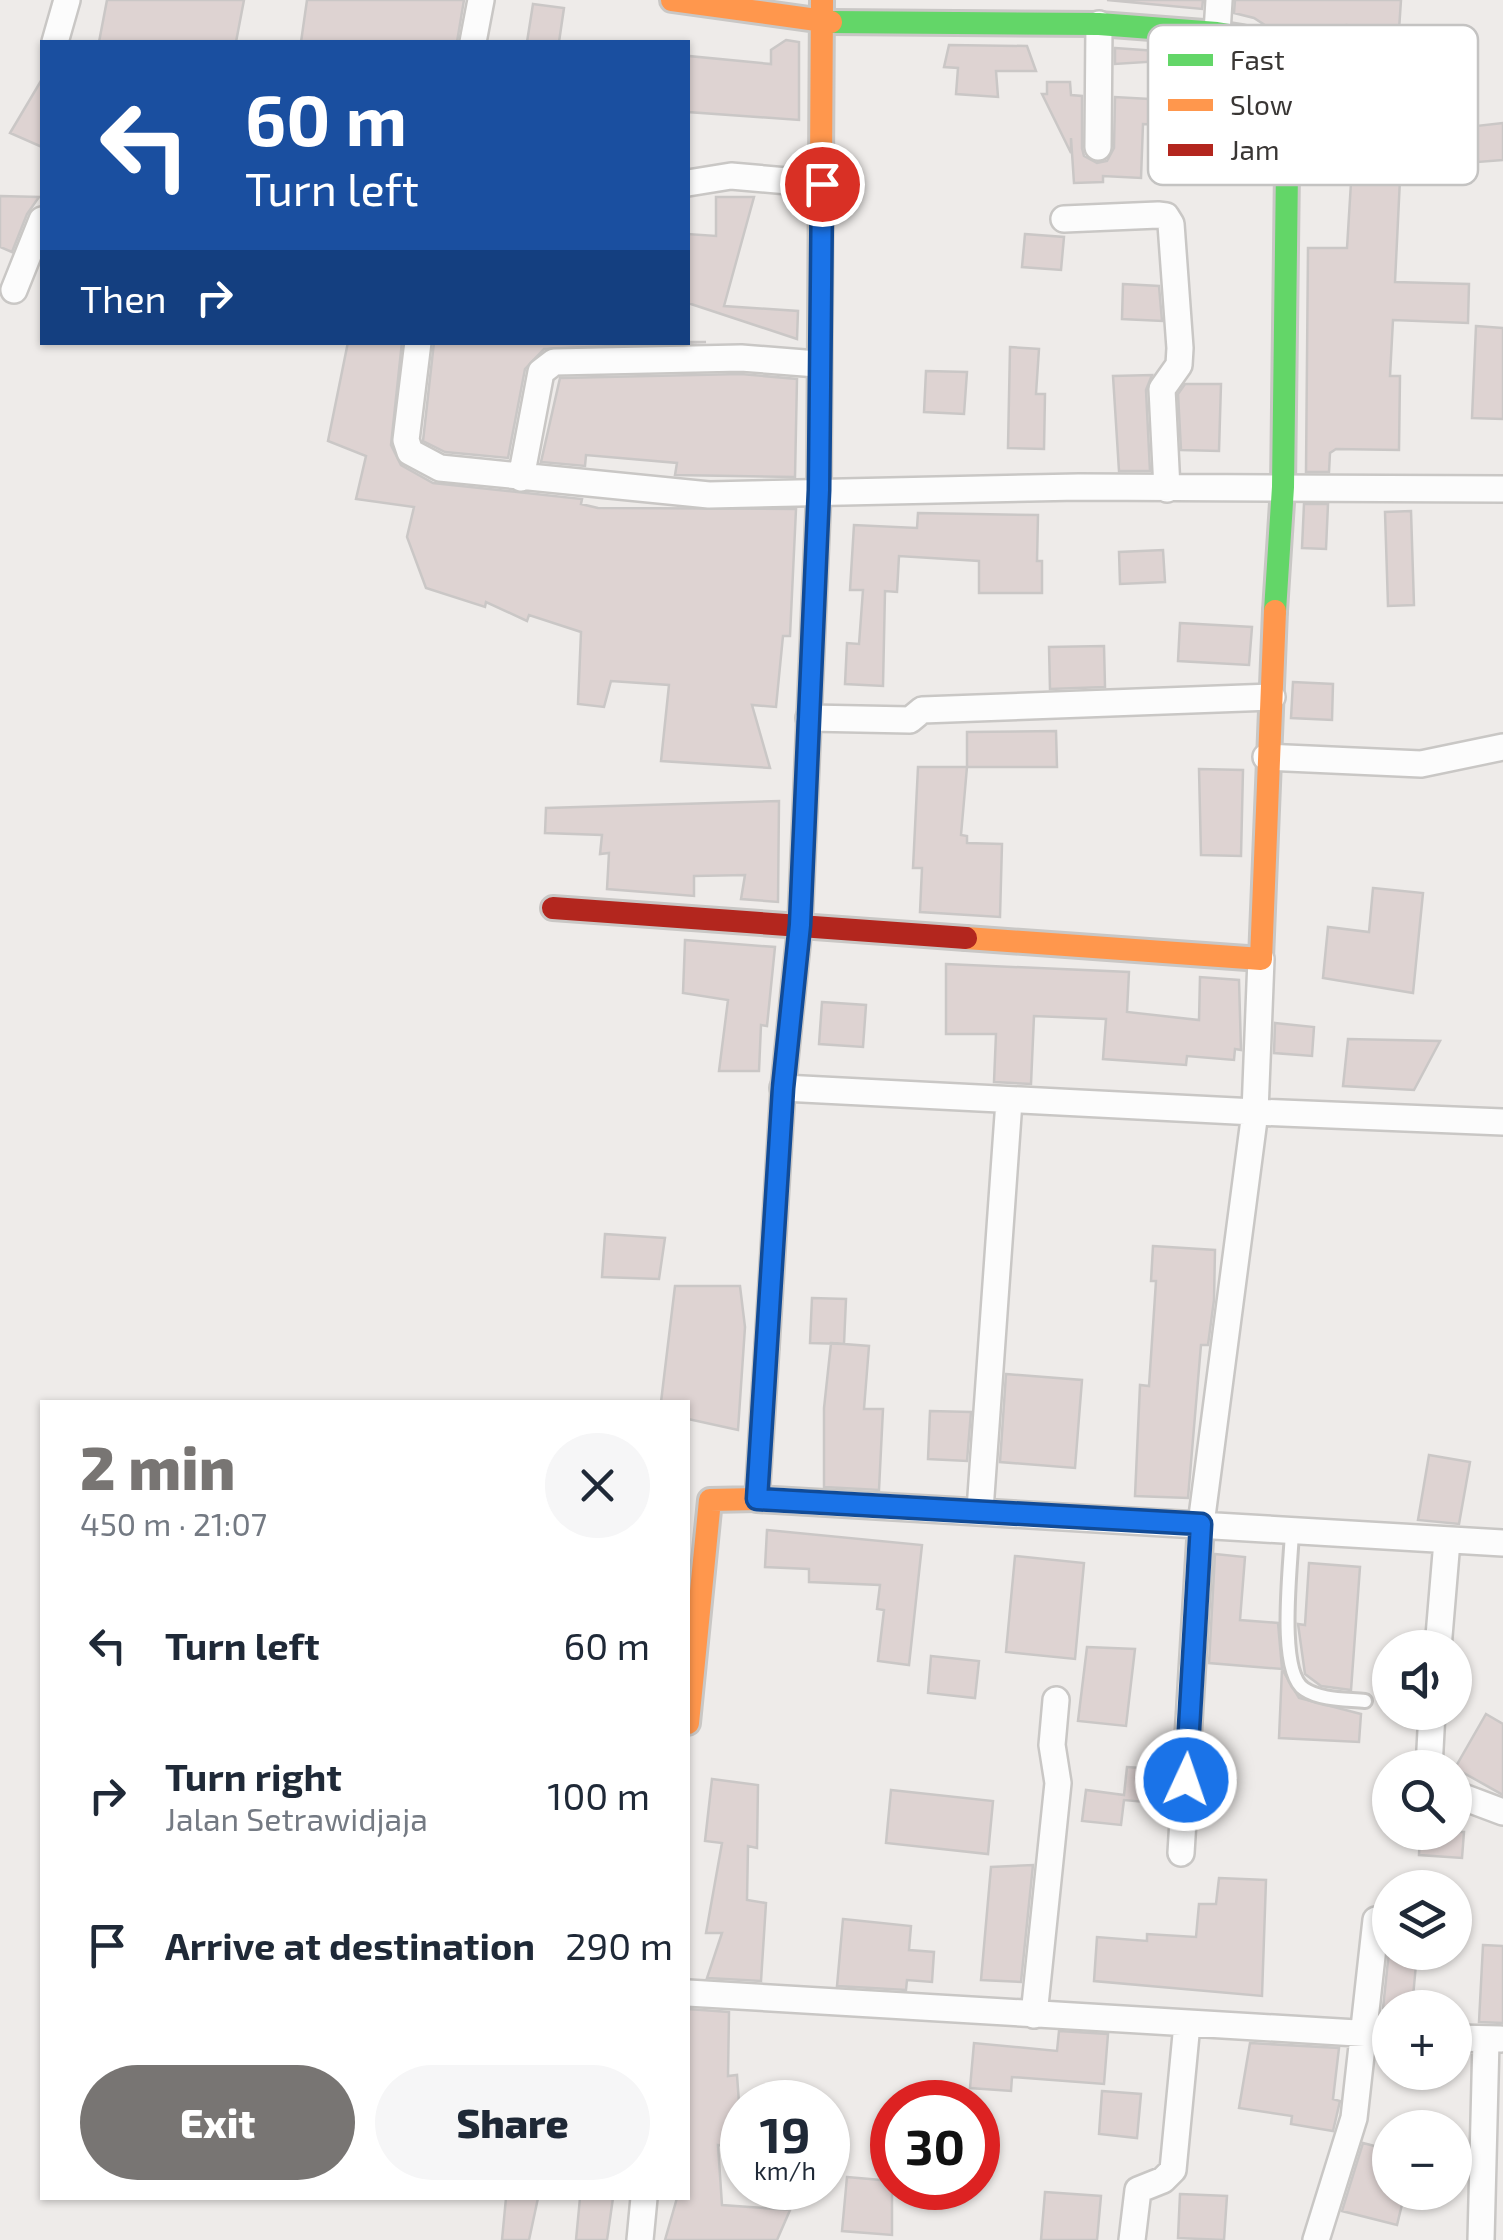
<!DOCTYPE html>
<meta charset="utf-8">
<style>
:root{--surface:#fff;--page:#f6f6f7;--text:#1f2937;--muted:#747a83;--accent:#787573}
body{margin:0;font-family:"Exo 2",sans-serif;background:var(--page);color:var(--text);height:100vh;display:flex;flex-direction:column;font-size:38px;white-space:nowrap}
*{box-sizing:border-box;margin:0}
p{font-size:32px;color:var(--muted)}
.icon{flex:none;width:55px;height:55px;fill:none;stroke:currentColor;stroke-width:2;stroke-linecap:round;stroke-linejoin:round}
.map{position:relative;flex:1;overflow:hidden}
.panel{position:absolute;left:40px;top:1400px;width:650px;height:800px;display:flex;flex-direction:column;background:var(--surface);border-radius:0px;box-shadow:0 2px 8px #0004}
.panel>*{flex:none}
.banner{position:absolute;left:40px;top:40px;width:650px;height:305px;border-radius:0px;box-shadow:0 2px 8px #0004;background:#1a4fa0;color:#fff;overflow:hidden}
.fabs{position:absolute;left:1372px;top:1630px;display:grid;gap:20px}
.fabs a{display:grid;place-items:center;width:100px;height:100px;border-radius:50%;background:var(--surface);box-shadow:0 2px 8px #0004;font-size:50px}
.speed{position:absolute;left:720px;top:2080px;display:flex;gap:20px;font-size:50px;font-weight:700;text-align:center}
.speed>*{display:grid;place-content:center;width:130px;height:130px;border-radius:50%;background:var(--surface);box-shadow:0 2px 8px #0004;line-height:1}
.speed small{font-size:25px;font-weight:400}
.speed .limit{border:15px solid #d22;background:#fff;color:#111}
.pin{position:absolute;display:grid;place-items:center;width:85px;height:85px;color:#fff;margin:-42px;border:5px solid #fff;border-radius:50%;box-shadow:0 2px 10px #0007}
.me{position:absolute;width:110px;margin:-55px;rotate:3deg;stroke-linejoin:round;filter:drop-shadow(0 0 8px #0008)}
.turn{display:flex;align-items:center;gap:35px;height:210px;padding:0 40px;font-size:45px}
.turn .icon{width:130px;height:130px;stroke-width:2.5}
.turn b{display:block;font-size:70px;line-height:85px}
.then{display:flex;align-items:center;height:95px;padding:0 40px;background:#0003;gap:20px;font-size:38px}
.round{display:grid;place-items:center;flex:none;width:105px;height:105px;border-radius:52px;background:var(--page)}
.overview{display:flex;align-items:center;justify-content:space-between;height:170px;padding:0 40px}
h1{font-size:60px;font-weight:800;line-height:75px;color:var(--accent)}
.button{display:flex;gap:20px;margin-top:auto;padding:20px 40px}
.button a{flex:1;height:115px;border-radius:60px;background:var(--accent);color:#fff;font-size:40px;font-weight:800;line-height:115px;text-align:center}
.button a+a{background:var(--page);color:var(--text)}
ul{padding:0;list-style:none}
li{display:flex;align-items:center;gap:30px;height:150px;padding:0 40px}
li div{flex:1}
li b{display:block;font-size:38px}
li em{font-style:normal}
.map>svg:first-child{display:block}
</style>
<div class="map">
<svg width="1503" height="2240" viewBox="0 0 1503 2240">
<rect width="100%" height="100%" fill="#eeebe9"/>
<!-- building -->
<path fill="#ded3d2" stroke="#cac7c6" stroke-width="2.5" d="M107 0H244L236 42H99Z
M307 0H464L457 42H301Z
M1107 0H1203L1202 9Z
M1235 0H1401L1399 30 1347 25 1345 81H1356L1355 102 1392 104 1390 179H1400L1395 282 1469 284 1468 323 1393 320 1390 376H1400L1399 450 1336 449 1330 453 1329 472H1306L1308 248H1347L1352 166 1322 165V156H1310L1305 33 1274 31 1254 18 1234 13Z
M533 4 564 8 559 42H527Z
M786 40 799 42V120L688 112V56L771 64V50Z
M949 45 1027 46 1036 71H996L998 97 956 94 958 68 944 67Z
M1115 48 1214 55 1224 57 1115 64Z
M42 79V147L10 133Z
M1047 82H1070L1071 95 1082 96V148L1084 156 1097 163 1107 161 1114 148 1115 97 1167 100 1163 125 1143 124 1141 178 1103 176V182L1074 183 1071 138V153L1042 94H1047Z
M1503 123V160L1478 162 1476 126Z
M0 196 39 197 27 214 12 252 0 247Z
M716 197H754L724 306 798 311 797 339 688 303V234L716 236Z
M1025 234 1064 237 1061 270 1022 267Z
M1123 284 1159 286 1162 321 1122 319Z
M1476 326 1503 328V419L1472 418Z
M348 342H402L391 445 401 465 433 483 582 499 581 504 598 508 796 509 790 636H783L776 707 752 705 770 768 661 761 669 685 611 681 604 707 578 704 581 632 529 615 527 621 486 602 485 607 426 588 407 537 414 507 356 499 366 456 328 441Z
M434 342H706L544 349 525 369 508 458 445 452 423 441Z
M1010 347 1039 349 1036 394H1045L1044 449 1008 448Z
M926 371 967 372 964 414 924 412Z
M741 374 797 379 795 477 675 475 677 463 586 455 585 466 541 462 560 378Z
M1152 375 1146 390 1150 471H1119L1113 376Z
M1185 384H1221L1219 451 1181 450 1178 394Z
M1304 504H1328L1326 549 1302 548Z
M1411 511 1414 605 1388 606 1385 512Z
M918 513 1038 515 1037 561H1042V593H979V561L899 556 897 592 885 591 883 686 845 684 847 643 859 644 863 590H850L854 525 917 528Z
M1163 550 1165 582 1120 584 1119 552Z
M1180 623 1252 627 1249 665 1178 661Z
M1104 646 1105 687 1050 689 1049 647Z
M1293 682 1333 684 1332 720 1291 718Z
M1056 731 1057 767H967V732Z
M918 767H967L961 835 967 836V843L1002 844 1000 917 920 912 922 868H913Z
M1199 769 1243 770 1241 856 1201 855Z
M779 801 778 902 741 899 745 875 694 876V896L607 889 609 853 600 854 602 835 545 833 546 808Z
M1373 888 1423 893 1413 993 1323 978 1328 927 1369 932Z
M685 940 775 947 767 1026 761 1025 759 1071H719L728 1000 683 993Z
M946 964 1129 972 1127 1012 1199 1020 1200 977 1239 980 1241 1050 1235 1049 1234 1060 1187 1056 1186 1065 1103 1059 1106 1019 1034 1016 1031 1084 994 1082 996 1034H946Z
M822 1002 866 1005 863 1047 819 1044Z
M1275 1023 1314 1027 1312 1056 1274 1053Z
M1348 1039 1440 1041 1414 1090 1343 1086Z
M605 1234 665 1238 659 1279 602 1277Z
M1153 1246 1215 1250 1214 1300 1208 1345H1201L1188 1498 1135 1496 1140 1385 1149 1386 1156 1281H1151Z
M675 1286H740L745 1327 738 1430 688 1419V1402H661Z
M812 1298 846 1299 844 1344 810 1343Z
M831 1343 869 1346 864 1409H883L879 1490 824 1487V1408Z
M1006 1374 1082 1380 1075 1468 1000 1462Z
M930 1411 971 1412 967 1461 928 1459Z
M1429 1455 1470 1462 1459 1524 1418 1520Z
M767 1530 922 1545 909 1665 878 1661 884 1610 877 1609 880 1585 809 1582V1569L765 1567Z
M1215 1554 1245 1557 1240 1620 1278 1623 1282 1669 1209 1663Z
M1015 1556 1084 1563 1075 1659 1006 1652Z
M1309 1563 1360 1567 1351 1690 1321 1686 1305 1674 1298 1624 1305 1625Z
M1087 1647 1135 1649 1126 1726 1078 1721Z
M931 1656 979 1661 975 1698 928 1693Z
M1282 1669 1299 1698 1361 1714 1359 1742 1279 1738Z
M1486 1714 1503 1724V1795L1455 1768Z
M1127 1767 1170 1770 1168 1804 1124 1800 1121 1825 1082 1821 1086 1790 1124 1795Z
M712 1779 758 1785 757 1848 748 1846 747 1900 766 1903 761 1981 707 1978 722 1933H706L722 1843 705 1841Z
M891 1790 993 1801 988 1854 886 1843Z
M1420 1832H1464L1462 1858 1419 1855Z
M1033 1865 1021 1982 981 1980 991 1867Z
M1219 1878 1266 1880 1262 1996 1094 1981 1097 1937 1147 1941V1934L1196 1937 1199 1904H1216Z
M843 1919 911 1926 909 1950 934 1952 932 1982 907 1980 906 1990 837 1986Z
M1483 1945 1503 1946V2023L1479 2022Z
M1389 1951 1417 1953 1412 2008H1383Z
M688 2009 729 2012 728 2076 737 2075 742 2146 718 2145 722 2205 790 2210 777 2240H665L677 2198H688Z
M1059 2031 1108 2034 1104 2084 1012 2077 1011 2091 970 2088 974 2043 1057 2051Z
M1250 2043 1339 2048 1333 2099 1340 2101 1333 2131 1291 2124 1292 2116 1239 2108Z
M1102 2091 1141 2094 1137 2138 1099 2134Z
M1363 2143 1390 2150V2192H1405L1397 2225 1342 2211Z
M847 2177 892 2181V2235L842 2231Z
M1045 2192 1101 2196 1097 2240H1041Z
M1180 2194 1227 2196 1224 2240 1178 2238Z
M506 2198H538L529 2240H502Z
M580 2198H613L607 2240H576Z"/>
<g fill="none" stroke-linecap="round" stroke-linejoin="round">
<!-- lane casing -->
<g stroke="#c9c7c5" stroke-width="18">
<path id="lane" d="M1292 1531C1291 1565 1277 1671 1304 1689 1320 1700 1346 1699 1365 1701"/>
</g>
<!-- street casing -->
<g stroke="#c9c7c5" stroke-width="30">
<path id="street" d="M1217 33 1219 0
M55 42 67 0
M473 42 481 0
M1098 147 1099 24
M688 183 731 176 822 184
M1064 219 1158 215 1166 216 1171 224 1180 348 1179 365 1162 389 1167 489
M14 290 42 220
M418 342 406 440 410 452 440 468 709 495 1079 487 1503 489
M521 478 541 372 554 362 741 358 817 364
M809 718 910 720 922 710 1272 697
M1266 757 1421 764 1503 747
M1261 959 1255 1112 1503 1122
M783 1088 1255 1112 1201 1524 1181 1853
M757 1499 1503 1543
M980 1510 1009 1101
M1438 1648 1447 1541
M1429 1768 1432 1712
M1455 1794 1503 1812
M688 1993 1390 2035
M1034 2015 1058 1783 1052 1745 1056 1700
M1455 2038 1500 2039
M640 2240 644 2198
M1132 2240 1138 2190 1163 2180 1173 2170 1187 2024
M1316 2240 1354 2118 1376 1920
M1481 2240 1486 2040"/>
</g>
<!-- fast casing -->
<g stroke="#c9c7c5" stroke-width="28">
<path id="fast" d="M831 22 1099 24 1217 33 1242 37 1260 49 1277 65 1288 89 1283 487 1275 611
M767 1346 783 1088 800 925 819 489 821 167"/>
</g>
<!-- slow casing -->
<g stroke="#c9c7c5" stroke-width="28">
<path id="slow" d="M672 0 831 22
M821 167 822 0
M966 938 1261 959 1275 611
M688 1723 710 1500 757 1499 767 1346"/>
</g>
<!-- jam casing -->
<g stroke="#c9c7c5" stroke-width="28">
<path id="jam" d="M553 908 966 938"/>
</g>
<!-- lane -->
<use href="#lane" stroke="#fcfcfc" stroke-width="12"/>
<!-- street -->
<use href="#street" stroke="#fcfcfc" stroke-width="25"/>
<!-- fast -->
<use href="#fast" stroke="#63d668" stroke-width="22"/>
<!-- slow -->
<use href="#slow" stroke="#ff974d" stroke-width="22"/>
<!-- jam -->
<use href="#jam" stroke="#b3261e" stroke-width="22"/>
</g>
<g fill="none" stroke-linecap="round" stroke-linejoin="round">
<!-- route casing -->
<g stroke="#114b97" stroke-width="25">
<path id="route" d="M822 184 819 490 800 925 783 1088 757 1499 1201 1524 1186 1780"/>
</g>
<!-- route -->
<use href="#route" stroke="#1a73e8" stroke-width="18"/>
</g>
<!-- legend -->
<rect x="1148" y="25" width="330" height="160" rx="15" fill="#fff" stroke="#c4c3c2" stroke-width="2.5"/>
<rect x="1168" y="54" width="45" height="12" fill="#63d668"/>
<rect x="1168" y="99" width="45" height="12" fill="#ff974d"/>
<rect x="1168" y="144" width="45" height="12" fill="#b3261e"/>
<g font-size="28" fill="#393634">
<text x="1230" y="70">Fast</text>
<text x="1230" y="115">Slow</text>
<text x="1230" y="160">Jam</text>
</g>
</svg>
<div class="fabs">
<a><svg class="icon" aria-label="sound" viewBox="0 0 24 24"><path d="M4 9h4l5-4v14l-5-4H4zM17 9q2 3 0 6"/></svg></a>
<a><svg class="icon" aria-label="search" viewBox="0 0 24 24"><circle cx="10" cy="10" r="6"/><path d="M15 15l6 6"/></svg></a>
<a><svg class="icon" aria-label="layers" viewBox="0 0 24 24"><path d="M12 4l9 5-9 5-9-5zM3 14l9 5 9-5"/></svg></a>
<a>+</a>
<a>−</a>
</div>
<div class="speed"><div>19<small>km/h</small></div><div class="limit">30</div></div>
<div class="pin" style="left:822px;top:184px;background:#d93025"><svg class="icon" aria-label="arrive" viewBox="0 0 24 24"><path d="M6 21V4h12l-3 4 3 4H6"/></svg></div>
<svg class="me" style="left:1186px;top:1780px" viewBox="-20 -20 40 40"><circle r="17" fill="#1a73e8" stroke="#fff" stroke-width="3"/><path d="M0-11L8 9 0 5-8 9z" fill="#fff"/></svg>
<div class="banner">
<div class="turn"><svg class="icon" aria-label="left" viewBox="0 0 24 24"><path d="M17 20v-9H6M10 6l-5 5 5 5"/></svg><div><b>60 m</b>Turn left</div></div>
<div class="then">Then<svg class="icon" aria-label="right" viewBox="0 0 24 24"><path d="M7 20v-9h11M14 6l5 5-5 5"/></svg></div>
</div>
<section class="panel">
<div class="overview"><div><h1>2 min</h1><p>450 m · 21:07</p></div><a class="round"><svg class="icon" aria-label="close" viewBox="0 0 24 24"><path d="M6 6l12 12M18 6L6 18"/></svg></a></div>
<ul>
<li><svg class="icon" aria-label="left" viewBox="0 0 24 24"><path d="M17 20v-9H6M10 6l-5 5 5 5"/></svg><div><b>Turn left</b></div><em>60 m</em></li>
<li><svg class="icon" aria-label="right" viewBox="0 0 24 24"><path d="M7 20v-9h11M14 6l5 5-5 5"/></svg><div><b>Turn right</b><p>Jalan Setrawidjaja</p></div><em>100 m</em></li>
<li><svg class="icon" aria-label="arrive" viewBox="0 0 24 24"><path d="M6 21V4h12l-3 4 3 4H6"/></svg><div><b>Arrive at destination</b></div><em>290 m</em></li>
</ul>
<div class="button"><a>Exit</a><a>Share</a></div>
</section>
</div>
